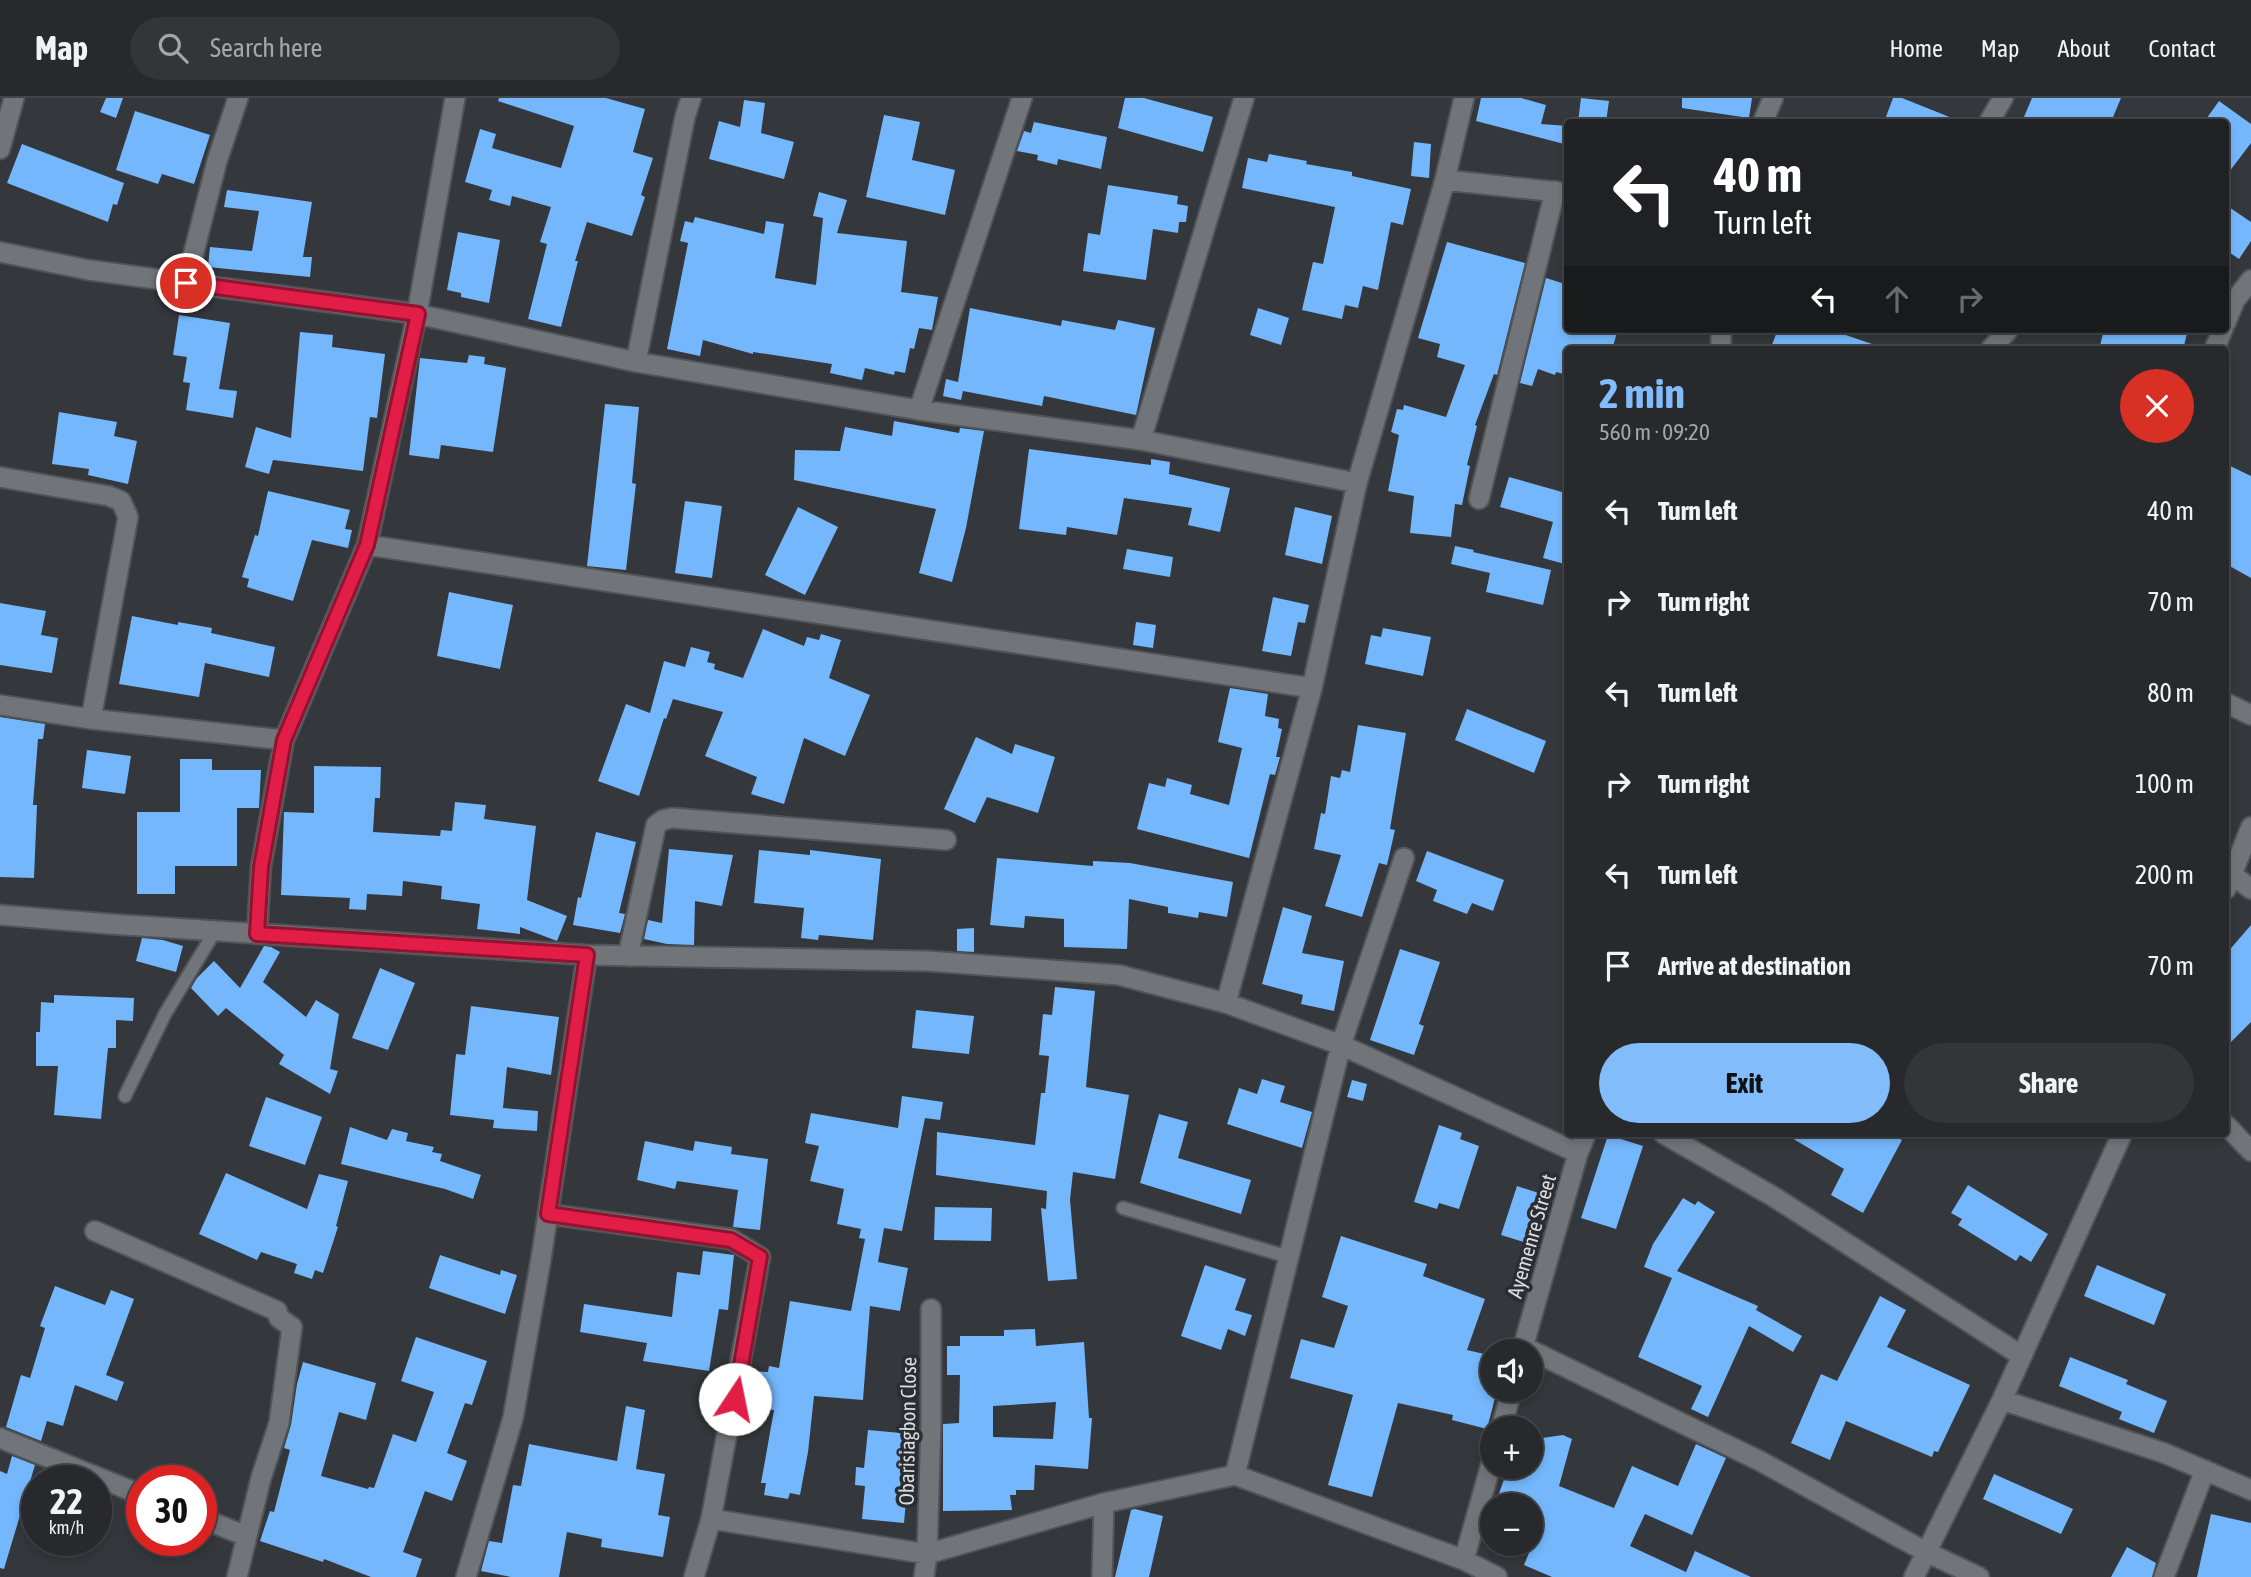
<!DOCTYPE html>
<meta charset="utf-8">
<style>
:root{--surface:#27292c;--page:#333538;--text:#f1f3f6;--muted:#a4a6a9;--line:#434548;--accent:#82bcfa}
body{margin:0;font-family:"Asap Condensed",sans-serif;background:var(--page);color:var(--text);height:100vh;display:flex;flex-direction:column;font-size:26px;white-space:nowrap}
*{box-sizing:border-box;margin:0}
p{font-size:23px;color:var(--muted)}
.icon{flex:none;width:38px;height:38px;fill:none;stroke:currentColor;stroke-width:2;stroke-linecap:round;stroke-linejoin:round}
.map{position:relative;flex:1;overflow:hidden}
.details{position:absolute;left:1564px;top:248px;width:665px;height:791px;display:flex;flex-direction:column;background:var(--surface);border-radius:7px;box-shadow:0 4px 10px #0003,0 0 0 2px var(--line)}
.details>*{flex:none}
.hud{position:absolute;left:1564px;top:21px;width:665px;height:214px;border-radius:7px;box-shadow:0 4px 10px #0003,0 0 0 2px var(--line);background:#202124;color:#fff;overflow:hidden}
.buttons{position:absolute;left:1480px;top:1241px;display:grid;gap:14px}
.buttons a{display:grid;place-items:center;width:63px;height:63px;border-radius:50%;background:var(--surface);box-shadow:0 4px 10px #0003,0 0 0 2px var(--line);font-size:35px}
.speed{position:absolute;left:21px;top:1367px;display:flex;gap:14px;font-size:35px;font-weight:700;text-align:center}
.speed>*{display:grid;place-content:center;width:91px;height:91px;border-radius:50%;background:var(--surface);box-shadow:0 4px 10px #0003,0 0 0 2px var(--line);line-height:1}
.speed small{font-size:18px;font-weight:400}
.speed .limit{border:10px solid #d22;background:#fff;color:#111}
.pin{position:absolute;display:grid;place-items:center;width:60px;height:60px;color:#fff;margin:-30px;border:4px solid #fff;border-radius:50%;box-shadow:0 2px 7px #0007}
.me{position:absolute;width:77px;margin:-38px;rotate:11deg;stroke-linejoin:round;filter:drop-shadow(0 0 5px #0008)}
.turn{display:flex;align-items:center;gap:24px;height:147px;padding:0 35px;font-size:32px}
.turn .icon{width:91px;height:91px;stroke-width:2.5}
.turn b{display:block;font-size:49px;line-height:60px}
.lanes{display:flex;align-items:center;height:66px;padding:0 35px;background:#0003;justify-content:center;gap:35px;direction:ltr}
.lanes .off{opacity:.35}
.round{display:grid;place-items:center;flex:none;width:74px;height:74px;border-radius:37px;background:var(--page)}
.overview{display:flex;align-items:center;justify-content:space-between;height:119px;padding:0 35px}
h1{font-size:42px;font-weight:700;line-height:52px;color:var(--accent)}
.primary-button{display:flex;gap:14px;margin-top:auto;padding:14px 35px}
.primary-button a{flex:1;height:80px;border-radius:42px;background:var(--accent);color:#111;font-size:28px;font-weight:700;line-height:80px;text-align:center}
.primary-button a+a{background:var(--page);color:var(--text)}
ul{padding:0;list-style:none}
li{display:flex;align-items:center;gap:21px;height:91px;padding:0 35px}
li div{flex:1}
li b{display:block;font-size:26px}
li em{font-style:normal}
header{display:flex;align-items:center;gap:42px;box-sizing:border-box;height:98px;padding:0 35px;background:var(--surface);border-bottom:2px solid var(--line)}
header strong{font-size:33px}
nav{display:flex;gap:38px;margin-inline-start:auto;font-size:24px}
.search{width:490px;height:63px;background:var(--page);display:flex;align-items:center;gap:18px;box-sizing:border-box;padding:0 24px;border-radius:38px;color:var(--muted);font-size:26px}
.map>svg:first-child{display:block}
</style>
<header>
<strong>Map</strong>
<div class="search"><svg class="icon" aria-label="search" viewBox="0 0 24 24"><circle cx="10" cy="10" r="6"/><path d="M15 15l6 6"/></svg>Search here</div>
<nav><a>Home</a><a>Map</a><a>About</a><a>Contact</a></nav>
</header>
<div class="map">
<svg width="2251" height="1479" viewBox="0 0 2251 1479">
<rect width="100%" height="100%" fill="#34373b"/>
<!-- building -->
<path fill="#74b7fc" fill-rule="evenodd" d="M106 0H123L116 20 100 14Z
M499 0H606L645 11 633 54 653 60 641 97 645 99 632 138 587 124 575 163H578L561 229 528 221 547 146 540 144 551 109 512 98 510 108 489 102 492 92 465 84 480 31 496 36 492 50 561 70 574 28 498 3Z
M1125 0H1144L1213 19 1203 54 1118 30Z
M1481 0H1521L1546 7 1541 26 1568 28V47L1476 23Z
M1581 0 1609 3 1606 24H1578Z
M1682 0H1752L1749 20 1682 10Z
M1893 0H1902L1962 24H1884Z
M2032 0H2121L2111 24H2035L2024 19Z
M744 2 765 5 761 35 794 44 784 81 709 61 719 23 740 29Z
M2219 3 2251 26V45L2226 78V24H2204Z
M135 13 210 37 194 86 162 76 158 86 116 72Z
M884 17 920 24 912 62 955 72 945 117 866 99Z
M1034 24 1107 39 1101 71 1058 61 1057 67 1037 62 1038 57 1017 53 1024 33 1031 35Z
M1414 44 1431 46 1429 80 1411 78Z
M22 46 124 85 117 107 113 106 108 124 7 85Z
M1269 56 1307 63 1306 66 1352 74V78L1411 91 1403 127 1391 124 1378 192 1363 188 1358 210 1345 207 1342 221 1302 212 1313 164 1323 166 1335 109 1242 90 1248 60 1267 64Z
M1108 87 1178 98 1177 106 1188 108 1186 124H1179L1178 135 1153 131 1146 182 1083 173 1088 135 1100 137Z
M227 92 312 104 303 159H312L310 179 208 169 210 149 252 153 259 113 224 109Z
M819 94 847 102 837 135 907 143 901 194 938 199 932 232 919 230 914 251 910 250 905 275 895 273 894 277 865 270 862 282 830 275 832 266 753 254V256L703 242 700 258 667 251 688 145 680 143 685 123 693 125 695 119 764 136 766 123 784 126 775 180 816 187 823 120 813 118Z
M2226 107 2251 124V143L2239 161 2226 152Z
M458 134 500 142 489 205 461 199V195L447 192Z
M1447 144 1525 165 1497 277 1494 276 1475 327 1477 328 1467 367 1470 368 1462 407 1455 406 1451 439 1410 435 1414 398 1388 393 1399 337 1391 334 1397 311 1403 312 1404 307 1446 319 1465 267 1437 259 1440 246 1418 240Z
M1546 180 1568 187V231H1618L1612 252H1568V277L1556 274 1555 277 1538 271 1532 288 1520 285Z
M970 210 1061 228 1062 222 1115 232 1118 222 1155 230 1136 317 1044 298 1042 308 963 293 961 302 943 298 946 281 958 284Z
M1258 210 1289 220 1281 247 1250 237Z
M179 217 230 225 219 291 237 293 233 320 186 312 190 285 183 284 187 259 173 257Z
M1778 231H1828L1881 249 1880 252H1770Z
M2104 231H2188L2183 252H2099Z
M300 234 333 237 332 249 385 256 377 320 370 319 363 373 273 362 269 376 245 369 256 329 291 340Z
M469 257 485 259 484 266 506 270 493 354 441 347 439 361 409 357 420 260 467 265Z
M605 306 639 309 632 385 636 386 626 472 587 468Z
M59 314 117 324 114 338 137 343 128 386 88 377 89 371 52 366Z
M894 323 959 335 960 330 984 333 966 430 952 484 919 475 936 411 794 382 795 352 840 353 845 329 892 338Z
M1029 351 1151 367V361L1170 364 1169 376 1230 390 1220 434 1188 427 1192 410 1124 400 1117 437 1067 429 1066 437 1019 431Z
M2226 366 2251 378V480L2226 466Z
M1509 379 1562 394 1563 390 1568 391V467L1543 460 1553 424 1500 409Z
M268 393 350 412 345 431 352 432 348 450 312 442 293 503 247 489 249 481 242 479 255 437 258 438Z
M685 403 722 408 712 480 675 475Z
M798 409 838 429 805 497 765 477Z
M1295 409 1332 418 1322 466 1285 457Z
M1455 448 1474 452 1473 454 1551 472 1543 507 1486 494 1490 475 1451 466Z
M1127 451 1173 459 1170 479 1123 471Z
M449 494 513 507 500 571 437 558Z
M1273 499 1309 507 1305 525 1298 524 1291 558 1262 553Z
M0 505 46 513 41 537 58 540 52 575 0 567Z
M132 518 178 527V524L212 530 211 535 275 549 269 579 205 565 199 599 119 586Z
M1136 524 1156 527 1153 550 1133 547Z
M1383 530 1431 539 1423 578 1365 566 1371 537 1381 539Z
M763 531 804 548 807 539 819 542 821 536 841 542 829 580 870 597 845 658 804 640 784 706 751 696 757 679 705 658 723 614 673 601 666 621 664 620 639 698 598 683 626 606 650 615 664 563 685 569 691 549 710 554 707 564 715 566 714 571 743 580Z
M1230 590 1268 596 1265 618 1279 621 1278 630 1282 631 1276 659H1280L1275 677 1270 676 1249 760 1137 731 1149 685 1165 689 1167 680 1192 687 1190 696 1229 707 1242 650 1218 644Z
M1467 611 1546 643 1534 675 1455 642Z
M0 619 45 626 43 641H38L33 707H37L34 780 0 779Z
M1358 627 1406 635 1390 731 1395 732 1387 767 1379 765 1362 819 1325 808 1341 757 1314 751 1321 715 1325 716 1331 678 1340 680 1342 672 1350 674Z
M976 639 1012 656 1015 646 1055 659 1038 715 987 699 975 725 944 711Z
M87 652 131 658 125 696 82 690Z
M180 661H212V672H261L259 710H237V768H175V796H137V714H180Z
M314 668 381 669 380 700H375L373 734 440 738 441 732 452 733 455 704 486 707 484 721 536 728 527 802 567 818 557 843 520 829V836L477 831 480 806 441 801 442 788 403 783 402 798 367 796 366 812 349 811 350 800 281 797 284 714 314 715Z
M596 734 636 744 619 815 625 816 620 835 573 827 578 799 581 800Z
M669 751 733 757 722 808 695 803 694 847 667 846 644 841 648 822 662 825Z
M759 752 810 757V752L881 761 873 842 819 837 818 842 801 840 804 810 754 805Z
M1427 753 1504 782 1493 813 1472 805 1467 816 1433 803 1437 792 1416 783Z
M997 760 1093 768V763L1130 765 1233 784 1227 819 1199 814 1198 820 1168 815V809L1129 801 1127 851 1064 849V821L1025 818 1024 830 990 827Z
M1283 809 1312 818 1302 855 1344 863 1334 913 1301 906 1303 897 1262 886Z
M2251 827V924L2226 949V856Z
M974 830V854L957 853V831Z
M142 840 163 842 183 848 176 874 136 863Z
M264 848 271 849 280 854 263 884 306 919 316 902 339 916 330 971 338 973 330 996 279 966 284 957 226 910 218 918 191 890 197 880 214 863 240 890Z
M1400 851 1440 864 1419 926 1424 928 1414 957 1370 942Z
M380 870 415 885 388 952 352 940Z
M1055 889 1095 893 1086 989 1129 997 1115 1081 1073 1074 1070 1102 1077 1181 1048 1183 1041 1110 1046 1111 1047 1093 936 1077 937 1034 1035 1047 1041 995H1045L1049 958 1039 957 1043 916 1052 917Z
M54 897 134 900 133 923 116 922V950H108L101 1021 54 1017 58 968H36V934H40L41 904 54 905Z
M471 908 559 919 551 977 507 969 503 1010 538 1013 537 1033 493 1030 494 1022 450 1017 456 956 465 957Z
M916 912 974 918 969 956 912 950Z
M1262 981 1285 988 1280 1004 1312 1014 1302 1050 1227 1026 1239 990 1257 996Z
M1352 982 1367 986 1363 1003 1347 999Z
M902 998 943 1004 940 1022 925 1020 902 1133 884 1130 878 1164 908 1170 900 1213 870 1208 863 1302 814 1298 808 1354 800 1397 790 1395 788 1401 764 1397 766 1385H761L774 1312 744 1309 751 1273 768 1274 769 1268 779 1270 790 1203 851 1213 865 1141 859 1140 861 1131 837 1126 844 1091 810 1083 819 1048 805 1045 811 1015 898 1030Z
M266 999 322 1019 305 1067 249 1048Z
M1159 1016 1188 1024 1178 1060 1251 1082 1241 1116 1140 1085Z
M1439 1027 1462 1035 1460 1041 1479 1048 1459 1111 1439 1105 1437 1111 1414 1104Z
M350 1029 387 1042 392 1031 408 1035 406 1043 434 1049 432 1054 442 1056 440 1063 481 1077 473 1101 445 1091 341 1066Z
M1785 1036H1890L1902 1042 1863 1115 1831 1097 1844 1071Z
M1608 1037 1643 1048 1616 1131 1581 1120Z
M645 1043 693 1053 695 1043 732 1049 731 1056 768 1061 760 1132 733 1129 738 1092 677 1083 675 1091 637 1082Z
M226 1075 307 1111 319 1076 348 1083 336 1128 338 1129 323 1175 315 1172 312 1181 294 1175 297 1166 261 1154 257 1162 199 1136Z
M1968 1087 2048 1136 2031 1164 2020 1157 2016 1163 1958 1127 1962 1121 1951 1115Z
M1517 1088 1551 1099 1536 1148 1501 1137Z
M1683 1100 1695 1107 1698 1103 1715 1114 1677 1173 1758 1208 1756 1212 1802 1238 1793 1254 1749 1228 1708 1319 1691 1311 1702 1288 1638 1259 1672 1180 1644 1169 1653 1146Z
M935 1109 992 1110 991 1143 934 1142Z
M1341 1138 1427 1166 1423 1178 1485 1201 1467 1252 1493 1258V1292H1497L1487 1331 1452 1322 1453 1317 1398 1305 1372 1399 1328 1387 1353 1297 1290 1280 1301 1241 1334 1250 1348 1208 1322 1199Z
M703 1153 734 1157 728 1212 719 1211 709 1273 643 1263 647 1245 580 1234 584 1206 672 1219 677 1174 700 1177Z
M440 1157 500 1177 501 1172 517 1177 505 1216 429 1190Z
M1205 1167 1246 1181 1235 1212 1252 1217 1245 1238 1228 1231 1221 1252 1181 1238Z
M2097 1167 2166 1196 2154 1227 2084 1198Z
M55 1188 105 1207 111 1192 134 1201 106 1277 124 1284 117 1303 75 1287 63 1328 47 1323 41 1343 6 1329 21 1277 30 1280 45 1230 40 1228Z
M1880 1198 1906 1212 1887 1249 1970 1287 1938 1354 1934 1353 1932 1359 1846 1323 1830 1362 1791 1345 1821 1276 1837 1283Z
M1035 1231 1036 1248 1084 1244 1089 1320H1092L1088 1371 1035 1367 1034 1392H1016V1397H1010L1012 1412 943 1413V1326L959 1325 960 1277H947V1248H960V1238H1004V1232ZM1056 1304 1053 1341 993 1339V1308Z
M416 1239 487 1263 472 1307 465 1305 447 1355 467 1363 452 1403 425 1393 403 1454 422 1461 416 1479H371L324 1461 323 1464 260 1443 270 1413 274 1414 290 1352 284 1350 291 1327 297 1286 303 1264 376 1285 366 1322 339 1314 321 1378 368 1391 369 1389 374 1390 393 1336 416 1344 434 1294 401 1283Z
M2070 1259 2128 1282 2126 1286 2167 1303 2154 1335 2119 1321 2122 1314 2059 1288Z
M626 1308 645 1312 636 1371 665 1376 658 1417 670 1419 663 1459 601 1449 602 1441 567 1434 559 1479H511L481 1473 489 1443 502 1445 513 1387 521 1388 529 1346 617 1363Z
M868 1332 912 1336 904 1425 862 1421 865 1388 855 1387 856 1369 864 1370Z
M1563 1337 1572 1341 1559 1388 1614 1410 1632 1368 1678 1388 1696 1346 1726 1360 1692 1437 1645 1416 1630 1448 1686 1474 1695 1453 1751 1479H1552L1524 1467 1531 1450V1407H1495L1508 1370 1531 1377V1356L1535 1341Z
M12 1358 35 1367 4 1471 0 1470V1373L7 1376Z
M1994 1376 2073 1411 2061 1436 1983 1401Z
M1135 1411 1163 1418 1149 1479H1115L1131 1412Z
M2211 1416 2251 1425V1479H2197Z
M2127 1449 2156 1465 2152 1479H2111Z"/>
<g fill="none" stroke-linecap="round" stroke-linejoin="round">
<!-- service casing -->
<g stroke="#515457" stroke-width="16">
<path id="service" d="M125 998 165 916 215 833
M1123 1110 1289 1159"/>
</g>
<!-- minor casing -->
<g stroke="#515457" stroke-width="23">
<path id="minor" d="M1763 24 1773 0
M1989 24 2003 0
M0 51 14 0
M1445 82 1567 95
M0 154 89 172 417 216 636 264 919 312 1141 342 1357 385
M186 185 217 63 238 0
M2226 224 2235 202 2251 182
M1721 252V231
M1990 252 2009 231
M2214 252 2223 231
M636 264 685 19 691 0
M919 312 1022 0
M1141 342 1244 0
M0 379 109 398 121 403 128 419 91 621
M1479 401 1555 93
M367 447 1312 590
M2226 605 2251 617
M0 607 91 621 284 642
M2232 776 2251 791
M2226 791 2251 729
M0 817 110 826 587 857 927 863 1119 877 1226 905 1341 947 1578 1055
M257 836 261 769 284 642 367 447 417 216 455 0
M628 858 656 727 663 722 672 720 946 742
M1226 905 1312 590 1357 385 1445 82 1464 0
M2226 1027 2251 1053
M1664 1036 1774 1099 2022 1258
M548 1116 731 1141 760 1159 711 1421 694 1479
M95 1133 277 1213 279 1220 292 1229 279 1325 261 1380 237 1479
M1524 1249 1760 1363 1926 1454 1979 1479
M1522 1253 1578 1055 1586 1036
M2002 1302 2164 1355 2251 1392
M1501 1330 1512 1292
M0 1340 142 1397
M1235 1377 1341 947 1404 760
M201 1420 246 1438
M711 1421 927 1456 1104 1405 1235 1377 1464 1462 1497 1479
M1464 1462 1493 1359
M466 1479 513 1320 541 1161 587 857
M924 1479 927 1456 931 1326V1211
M1102 1479 1104 1405
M1914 1479 2002 1302 2122 1036
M2164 1479 2205 1372"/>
</g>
<!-- service -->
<use href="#service" stroke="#717579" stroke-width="12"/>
<!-- minor -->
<use href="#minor" stroke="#717579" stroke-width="19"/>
</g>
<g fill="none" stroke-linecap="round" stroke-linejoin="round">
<!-- route casing -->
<g stroke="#92132f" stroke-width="18">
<path id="route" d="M186 185 418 216 367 447 284 642 261 769 257 836 587 857 548 1116 731 1142 760 1159 735 1301"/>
</g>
<!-- route -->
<use href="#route" stroke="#e11d48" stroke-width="12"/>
</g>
<g text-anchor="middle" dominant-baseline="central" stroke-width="7" stroke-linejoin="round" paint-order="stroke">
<!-- street labels -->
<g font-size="21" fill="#dadcde" stroke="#2a2d31">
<text transform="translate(1531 1138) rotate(-74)">Ayemenre Street</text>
<text transform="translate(907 1333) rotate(-89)">Obarisiagbon Close</text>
</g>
</g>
</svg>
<div class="buttons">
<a><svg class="icon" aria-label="sound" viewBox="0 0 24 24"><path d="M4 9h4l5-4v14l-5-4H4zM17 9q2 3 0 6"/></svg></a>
<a>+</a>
<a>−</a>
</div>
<div class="speed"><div>22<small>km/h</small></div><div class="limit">30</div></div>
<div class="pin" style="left:186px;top:185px;background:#d93025"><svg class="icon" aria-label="arrive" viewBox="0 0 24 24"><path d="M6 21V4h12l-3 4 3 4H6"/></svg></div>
<svg class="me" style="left:735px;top:1301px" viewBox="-20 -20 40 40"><circle r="19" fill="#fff"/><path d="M0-13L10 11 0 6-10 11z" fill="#e11d48"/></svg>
<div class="hud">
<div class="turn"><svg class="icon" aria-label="left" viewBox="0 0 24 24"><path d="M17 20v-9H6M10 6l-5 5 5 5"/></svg><div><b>40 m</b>Turn left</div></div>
<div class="lanes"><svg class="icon" aria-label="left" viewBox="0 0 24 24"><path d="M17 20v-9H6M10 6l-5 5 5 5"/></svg><svg class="icon off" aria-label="ahead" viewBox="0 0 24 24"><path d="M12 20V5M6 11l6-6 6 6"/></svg><svg class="icon off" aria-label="right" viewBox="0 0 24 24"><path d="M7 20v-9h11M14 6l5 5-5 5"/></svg></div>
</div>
<section class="details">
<div class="overview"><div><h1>2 min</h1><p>560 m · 09:20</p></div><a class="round" style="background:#d93025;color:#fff"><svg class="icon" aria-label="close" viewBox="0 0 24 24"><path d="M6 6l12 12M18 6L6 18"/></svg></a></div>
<ul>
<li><svg class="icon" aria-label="left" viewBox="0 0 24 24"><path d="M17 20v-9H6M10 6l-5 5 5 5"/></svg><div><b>Turn left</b></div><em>40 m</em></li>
<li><svg class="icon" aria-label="right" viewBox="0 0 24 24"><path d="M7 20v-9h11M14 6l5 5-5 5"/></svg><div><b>Turn right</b></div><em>70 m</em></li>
<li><svg class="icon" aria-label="left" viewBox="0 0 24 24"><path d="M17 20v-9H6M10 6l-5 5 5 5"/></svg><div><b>Turn left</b></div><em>80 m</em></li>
<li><svg class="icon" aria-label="right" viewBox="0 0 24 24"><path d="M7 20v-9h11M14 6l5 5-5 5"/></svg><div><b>Turn right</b></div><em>100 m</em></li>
<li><svg class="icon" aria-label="left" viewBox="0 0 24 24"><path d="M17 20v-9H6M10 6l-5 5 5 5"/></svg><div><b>Turn left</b></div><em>200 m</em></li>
<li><svg class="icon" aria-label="arrive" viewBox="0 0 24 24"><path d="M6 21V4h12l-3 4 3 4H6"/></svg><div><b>Arrive at destination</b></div><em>70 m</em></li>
</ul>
<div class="primary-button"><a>Exit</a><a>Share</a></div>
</section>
</div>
